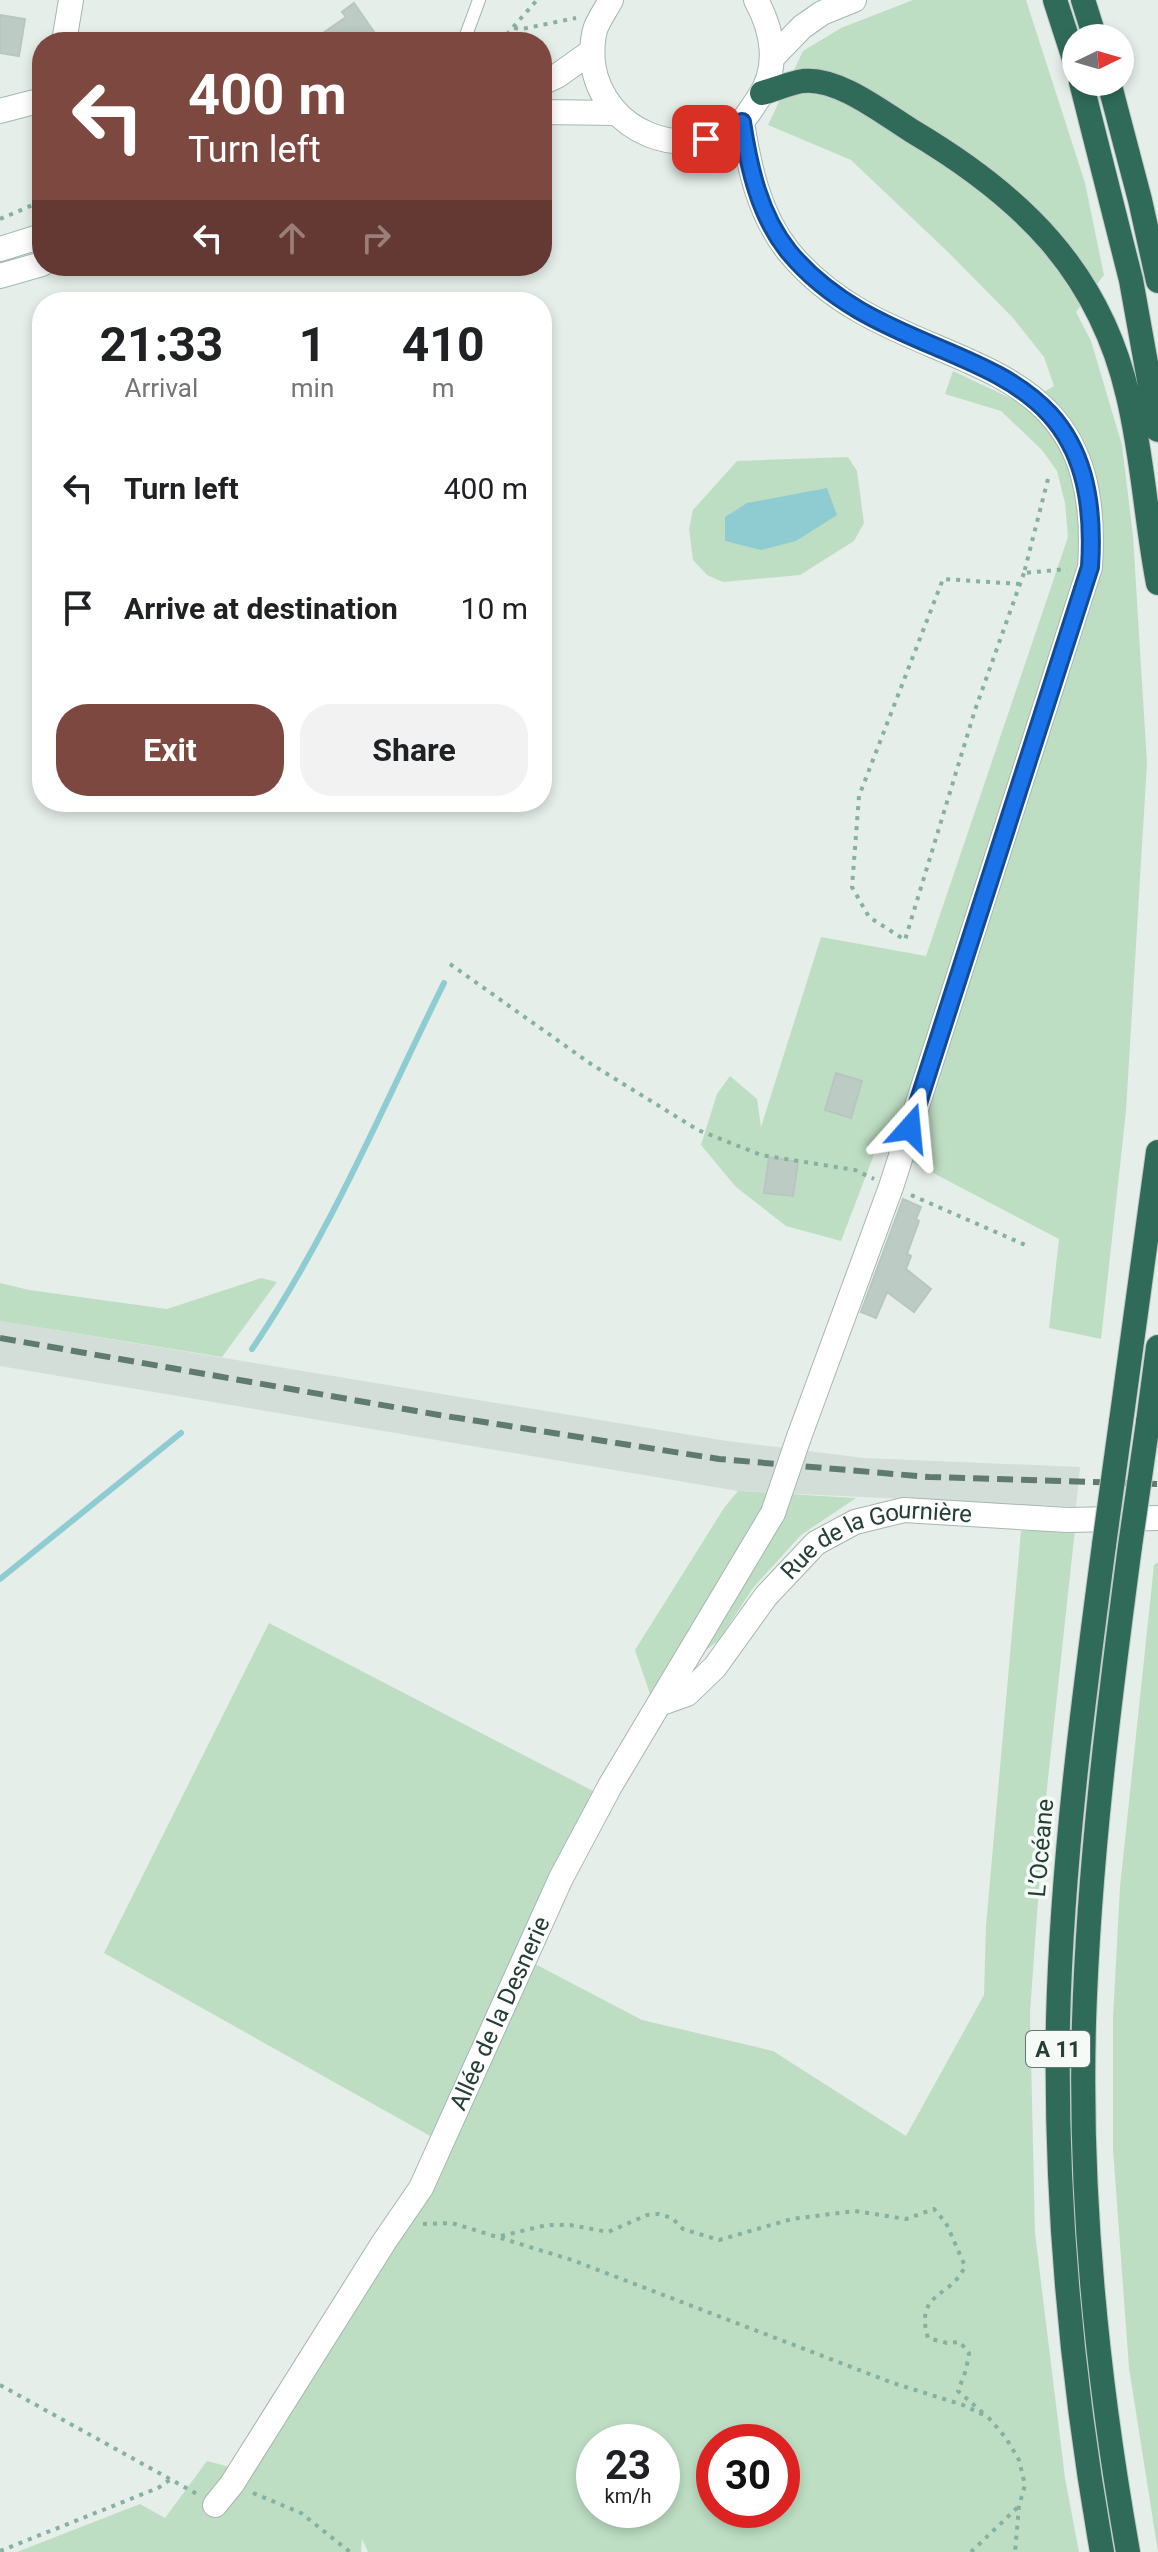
<!DOCTYPE html>
<meta charset="utf-8">
<style>
:root{--surface:#fff;--page:#f2f2f2;--text:#202124;--muted:#757577;--accent:#7d4840}
body{margin:0;font-family:Roboto,sans-serif;background:var(--page);color:var(--text);height:100vh;display:flex;flex-direction:column;font-size:30px;white-space:nowrap}
*{box-sizing:border-box;margin:0}
p{font-size:26px;color:var(--muted)}
.icon{flex:none;width:44px;height:44px;fill:none;stroke:currentColor;stroke-width:2;stroke-linecap:round;stroke-linejoin:round}
.map{position:relative;flex:1;overflow:hidden}
.side{position:absolute;left:32px;top:292px;width:520px;height:520px;display:flex;flex-direction:column;background:var(--surface);border-radius:32px;box-shadow:0 4px 12px #0003}
.side>*{flex:none}
.banner{position:absolute;left:32px;top:32px;width:520px;height:244px;border-radius:32px;box-shadow:0 4px 12px #0003;background:#7d4840;color:#fff;overflow:hidden}
.needle{width:52px;rotate:85deg}
.buttons{position:absolute;left:1062px;top:24px;display:grid;gap:16px}
.buttons a{display:grid;place-items:center;width:72px;height:72px;border-radius:50%;background:var(--surface);box-shadow:0 4px 12px #0003;font-size:40px}
.speed{position:absolute;left:576px;top:2424px;display:flex;gap:16px;font-size:40px;font-weight:700;text-align:center}
.speed>*{display:grid;place-content:center;width:104px;height:104px;border-radius:50%;background:var(--surface);box-shadow:0 4px 12px #0003;line-height:1}
.speed small{font-size:20px;font-weight:400}
.speed .limit{border:12px solid #d22;background:#fff;color:#111}
.pin{position:absolute;display:grid;place-items:center;width:68px;height:68px;color:#fff;margin:-34px;border-radius:16px;box-shadow:0 4px 12px #0006}
.me{position:absolute;width:88px;margin:-44px;rotate:18deg;stroke-linejoin:round;filter:drop-shadow(0 0 6px #0008)}
.turn{display:flex;align-items:center;gap:28px;height:168px;padding:0 24px;font-size:36px}
.turn .icon{width:104px;height:104px;stroke-width:2.5}
.turn b{display:block;font-size:56px;line-height:68px}
.lanes{display:flex;align-items:center;height:76px;padding:0 24px;background:#0003;justify-content:center;gap:40px;direction:ltr}
.lanes .off{opacity:.35}
.eta{display:flex;justify-content:space-evenly;align-items:center;height:136px;text-align:center}
.eta b{font-size:48px;font-weight:700;line-height:56px}
.cta{display:flex;gap:16px;margin-top:auto;padding:16px 24px}
.cta a{flex:1;height:92px;border-radius:32px;background:var(--accent);color:#fff;font-size:32px;font-weight:700;line-height:92px;text-align:center}
.cta a+a{background:var(--page);color:var(--text)}
ul{padding:0;list-style:none}
li{display:flex;align-items:center;gap:24px;height:120px;padding:0 24px}
li div{flex:1}
li b{display:block;font-size:30px}
li em{font-style:normal}
.map>svg:first-child{display:block}
</style>
<div class="map">
<svg width="1158" height="2552" viewBox="0 0 1158 2552">
<rect width="100%" height="100%" fill="#e5eee9"/>
<!-- built -->
<path fill="#d3ded8" d="M0 1321 727 1441 864 1458 1080 1467 1076 1507 738 1491 0 1366Z"/>
<!-- green -->
<path fill="#bedec4" fill-rule="evenodd" d="M913 0H1026L1085 183 1104 275 1076 312 1091 341 1122 445 1133 536 1147 763 1126 1111 1101 1339 1049 1328 1059 1239 878 1144 841 1241 786 1226 736 1187 701 1145 717 1094 730 1076 757 1099 761 1127 821 937 926 956 1068 537 1065 503 1057 471 1042 450 1001 411 945 394 953 371 1023 404 1054 386 1044 357 1013 318 949 253 851 160 768 125 803 51 841 28Z
M848 457 857 471 864 523 854 541 800 575 723 582 707 575 693 560 689 529 693 510 737 461Z
M261 1278 277 1282 222 1357 0 1321V1283L29 1290 167 1309Z
M738 1491 856 1498 801 1535 753 1588 719 1640 650 1694 635 1650 724 1508Z
M1075 1529 1044 1816 1030 2013 1035 2233 1065 2478 1079 2552H368L362 2539 361 2552H17L140 2504 165 2518 207 2461 230 2467 269 2400 389 2226 432 2137 104 1953 269 1623 595 1792 514 1953 642 2020 773 2051 906 2136 984 1995 986 1926 1021 1531ZM594 2442H662V2510H594ZM714 2442H782V2510H714Z
M1158 1562V2552L1129 2368 1113 2149V2018L1120 1887 1154 1565Z"/>
<!-- water -->
<path fill="#8fccd1" d="M827 488 837 515 796 541 761 550 725 541V517L747 503Z"/>
<g fill="none" stroke-linecap="round" stroke-linejoin="round">
<!-- stream -->
<path stroke="#8fccd1" stroke-width="6" d="M252 1349C329 1236 383 1106 444 983
M0 1579 181 1433"/>
</g>
<!-- building -->
<path fill="#bdcbc5" stroke="#b7c7bf" stroke-width="2" d="M354 3 381 42H310L346 17 342 12Z
M0 15 25 19 19 56 0 53Z
M836 1073 862 1081 851 1118 825 1110Z
M769 1157 798 1162 793 1196 764 1193Z
M903 1199 921 1207 916 1219 919 1221 907 1254 911 1256 906 1269 931 1289 914 1312 887 1292 876 1318 861 1312Z"/>
<g fill="none" stroke-linecap="round" stroke-linejoin="round">
<!-- lane casing -->
<g stroke="#a7b6b0" stroke-width="14">
<path id="lane" d="M465 38 479 0"/>
</g>
<!-- street casing -->
<g stroke="#a7b6b0" stroke-width="26">
<g id="street">
<path d="M64 42 71 0"/>
<path d="M0 111 42 100"/>
<path d="M742 122C749 167 759 215 789 252 900 387 1107 326 1090 567L891 1187 799 1437"/>
<path id="s1" d="M659 1704 687 1694 715 1667 766 1596 816 1543 855 1522 904 1510 1067 1520 1158 1518"/>
<path id="s2" d="M215 2505 232 2484 384 2242 421 2188 561 1878 610 1786 773 1513"/>
</g>
</g>
<!-- secondary casing -->
<g stroke="#a3b9b0" stroke-width="26">
<path id="secondary" d="M611 0C606 9 600 18 596 27 592 38 592 52 593 64 603 132 684 165 740 123 747 117 753 106 758 99 780 68 773 31 756 0
M772 58 802 27 822 13 854 0
M542 83 557 76 592 51
M542 112 617 113
M0 249 42 236
M0 276 42 264"/>
</g>
<!-- highway casing -->
<g stroke="#c2c9c7" stroke-width="26">
<path id="highway" d="M1055 0 1076 65
M1083 0 1095 38
M1081 82 1131 280 1158 430
M1109 82 1140 200 1158 281
M762 93C776 89 790 83 803 81 838 77 883 113 912 131 1020 195 1099 270 1128 396 1143 458 1146 521 1158 583
M1121 1422 1158 1152
M1148 1422 1158 1347
M1102 2552C1071 2377 1055 2199 1058 2021 1062 1862 1083 1703 1104 1545
M1128 2552C1097 2378 1079 2199 1084 2022 1089 1862 1109 1704 1130 1546"/>
</g>
<!-- path -->
<path stroke="#86b09f" stroke-width="4" stroke-dasharray="4 6" stroke-linecap="butt" d="M514 28 522 29 576 18
M500 42 537 0
M0 219 42 201
M1048 479 1024 573 1067 569
M1020 584 943 579 859 796 852 887 869 917 905 940 975 710 1020 584 1024 573
M450 964 591 1064 698 1130 761 1155 855 1170 874 1179
M911 1195 1030 1247
M423 2224 452 2223 572 2260 893 2383 963 2405 988 2417 1006 2438 1019 2460 1025 2485 1019 2506 1015 2552
M501 2236 547 2225H570L608 2232 647 2215 659 2214 672 2218 683 2229 719 2240 792 2219 855 2211 906 2219 934 2209 946 2223 965 2266C952 2298 914 2291 928 2338L947 2343 960 2342 969 2353 966 2370 958 2391 983 2413
M0 2385 197 2494
M253 2493 301 2513 350 2552
M0 2551 158 2488 171 2479
M971 2552 1018 2507"/>
<!-- lane -->
<use href="#lane" stroke="#fff" stroke-width="12"/>
<!-- street -->
<use href="#street" stroke="#fff" stroke-width="24"/>
<!-- secondary -->
<use href="#secondary" stroke="#fff" stroke-width="24"/>
<!-- highway -->
<use href="#highway" stroke="#306b5a" stroke-width="24"/>
<!-- rail -->
<path stroke="#5f7b71" stroke-width="6" stroke-dasharray="16 8" stroke-linecap="butt" d="M0 1338 439 1415 719 1459 929 1477 1158 1484"/>
<!-- street-bridge casing -->
<g stroke="#a7b6b0" stroke-width="26" stroke-linecap="butt">
<path id="street-bridge" d="M773 1513 799 1437"/>
</g>
<!-- highway-bridge casing -->
<g stroke="#c2c9c7" stroke-width="26" stroke-linecap="butt">
<path id="highway-bridge" d="M1104 1545 1121 1422
M1130 1546 1148 1422"/>
</g>
<!-- street-bridge -->
<use href="#street-bridge" stroke="#fff" stroke-width="24"/>
<!-- highway-bridge -->
<use href="#highway-bridge" stroke="#306b5a" stroke-width="24"/>
</g>
<g fill="none" stroke-linecap="round" stroke-linejoin="round">
<!-- route casing -->
<g stroke="#114b97" stroke-width="20">
<path id="route" d="M706 139 742 122C749 167 759 215 789 252 901 387 1106 326 1090 567L910 1128"/>
</g>
<!-- route -->
<use href="#route" stroke="#1a73e8" stroke-width="14"/>
</g>
<g text-anchor="middle" dominant-baseline="central" stroke-width="7" stroke-linejoin="round" paint-order="stroke">
<!-- shield labels -->
<rect fill="#f5faf7" stroke="#637770" stroke-width="2" x="1026" y="2031" width="64" height="36" rx="6"/>
<g font-size="22" font-weight="bold" fill="#243f36">
<text x="1058" y="2049">A 11</text>
</g>
<!-- street labels -->
<g font-size="24" fill="#243f36" stroke="#f5faf7">
<text stroke="none"><textPath href="#s1" startOffset="288">Rue de la Gournière</textPath></text>
<text transform="translate(1041 1848) rotate(-85)">L’Océane</text>
<text stroke="none"><textPath href="#s2" startOffset="570">Allée de la Desnerie</textPath></text>
</g>
</g>
</svg>
<div class="buttons">
<a><svg class="needle" viewBox="-14 -14 28 28"><path d="M0-13l5 13h-10z" fill="#e53935"/><path d="M0 13l5-13h-10z" fill="#757577"/></svg></a>
</div>
<div class="speed"><div>23<small>km/h</small></div><div class="limit">30</div></div>
<div class="pin" style="left:706px;top:139px;background:#d93025"><svg class="icon" aria-label="arrive" viewBox="0 0 24 24"><path d="M6 21V4h12l-3 4 3 4H6"/></svg></div>
<svg class="me" style="left:910px;top:1128px" viewBox="-20 -20 40 40"><path d="M0-17L14 15 0 8-14 15z" fill="#1a73e8" stroke="#fff" stroke-width="4"/></svg>
<div class="banner">
<div class="turn"><svg class="icon" aria-label="left" viewBox="0 0 24 24"><path d="M17 20v-9H6M10 6l-5 5 5 5"/></svg><div><b>400 m</b>Turn left</div></div>
<div class="lanes"><svg class="icon" aria-label="left" viewBox="0 0 24 24"><path d="M17 20v-9H6M10 6l-5 5 5 5"/></svg><svg class="icon off" aria-label="ahead" viewBox="0 0 24 24"><path d="M12 20V5M6 11l6-6 6 6"/></svg><svg class="icon off" aria-label="right" viewBox="0 0 24 24"><path d="M7 20v-9h11M14 6l5 5-5 5"/></svg></div>
</div>
<section class="side">
<div class="eta">
<div><b>21:33</b><p>Arrival</p></div>
<div><b>1</b><p>min</p></div>
<div><b>410</b><p>m</p></div>
</div>
<ul>
<li><svg class="icon" aria-label="left" viewBox="0 0 24 24"><path d="M17 20v-9H6M10 6l-5 5 5 5"/></svg><div><b>Turn left</b></div><em>400 m</em></li>
<li><svg class="icon" aria-label="arrive" viewBox="0 0 24 24"><path d="M6 21V4h12l-3 4 3 4H6"/></svg><div><b>Arrive at destination</b></div><em>10 m</em></li>
</ul>
<div class="cta"><a>Exit</a><a>Share</a></div>
</section>
</div>
